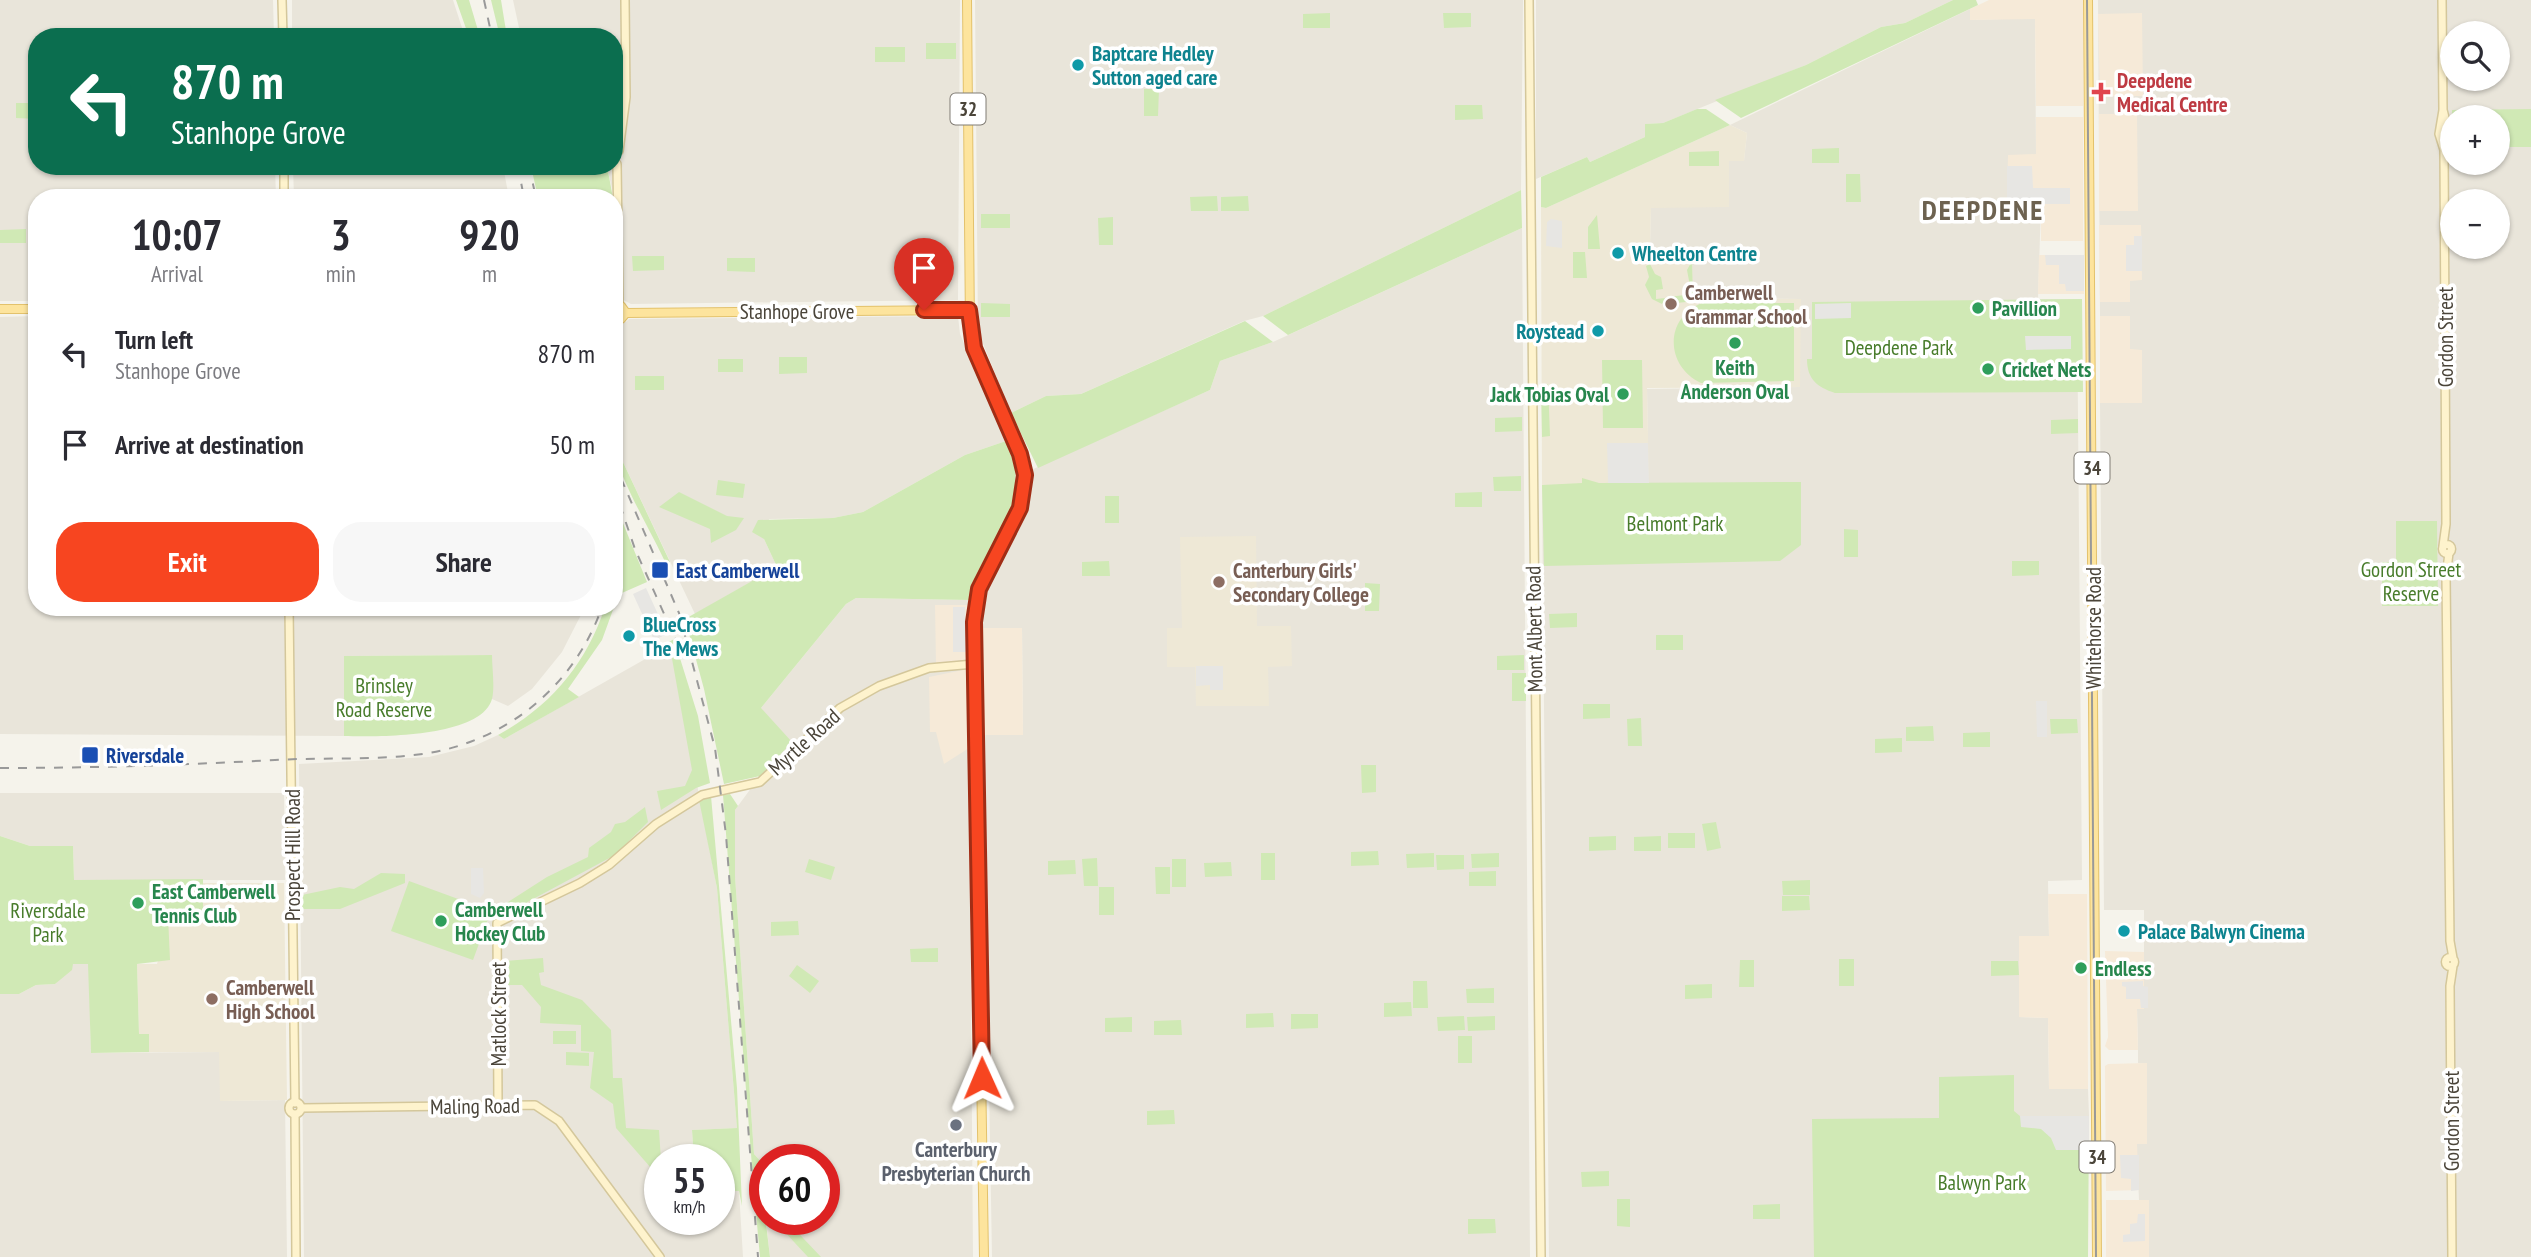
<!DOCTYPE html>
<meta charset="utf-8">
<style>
:root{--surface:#fff;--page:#f7f7f7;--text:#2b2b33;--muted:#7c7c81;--accent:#f74520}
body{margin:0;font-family:"PT Sans Narrow",sans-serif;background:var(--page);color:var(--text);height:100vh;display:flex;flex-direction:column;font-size:26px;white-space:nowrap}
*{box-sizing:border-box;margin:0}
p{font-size:23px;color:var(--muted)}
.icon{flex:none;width:38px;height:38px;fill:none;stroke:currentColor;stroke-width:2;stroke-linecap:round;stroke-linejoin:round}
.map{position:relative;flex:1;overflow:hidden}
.sheet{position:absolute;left:28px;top:189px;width:595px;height:427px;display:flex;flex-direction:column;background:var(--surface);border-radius:28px;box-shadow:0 2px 5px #0004}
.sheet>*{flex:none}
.hud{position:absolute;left:28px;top:28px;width:595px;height:147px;border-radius:28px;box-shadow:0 2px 5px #0004;background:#0b6e4f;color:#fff;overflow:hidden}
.controls{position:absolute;left:2440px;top:21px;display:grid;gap:14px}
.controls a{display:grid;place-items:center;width:70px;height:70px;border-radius:50%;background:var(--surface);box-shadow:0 2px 5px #0004;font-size:35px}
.speed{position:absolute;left:644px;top:1144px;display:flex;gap:14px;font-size:35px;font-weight:700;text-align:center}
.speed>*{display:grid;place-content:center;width:91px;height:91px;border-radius:50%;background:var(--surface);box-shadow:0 2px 5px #0004;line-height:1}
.speed small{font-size:18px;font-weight:400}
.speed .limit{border:10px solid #d22;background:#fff;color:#111}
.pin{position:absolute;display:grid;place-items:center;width:60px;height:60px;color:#fff;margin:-72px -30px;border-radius:50% 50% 50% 0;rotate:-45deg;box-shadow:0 0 7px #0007}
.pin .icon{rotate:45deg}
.me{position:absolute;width:77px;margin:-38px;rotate:359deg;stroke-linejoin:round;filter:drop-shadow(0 0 5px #0008)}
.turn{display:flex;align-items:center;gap:24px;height:147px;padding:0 28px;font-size:32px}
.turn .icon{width:91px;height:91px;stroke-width:2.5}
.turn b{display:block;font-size:49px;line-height:60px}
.eta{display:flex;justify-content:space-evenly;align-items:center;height:119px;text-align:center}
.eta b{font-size:42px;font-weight:800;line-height:49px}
.action{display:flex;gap:14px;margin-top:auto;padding:14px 28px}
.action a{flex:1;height:80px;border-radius:28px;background:var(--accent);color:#fff;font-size:28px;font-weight:800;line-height:80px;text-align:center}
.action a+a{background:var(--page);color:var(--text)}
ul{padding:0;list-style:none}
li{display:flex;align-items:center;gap:21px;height:91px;padding:0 28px}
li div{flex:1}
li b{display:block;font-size:26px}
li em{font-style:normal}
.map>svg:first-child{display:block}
</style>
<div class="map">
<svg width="2531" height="1257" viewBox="0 0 2531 1257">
<rect width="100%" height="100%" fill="#f5f3eb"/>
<!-- residential -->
<path fill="#e9e5da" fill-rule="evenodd" d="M0 0H273L274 37H37V166H275L276 198H37V301H0Z
M292 0H453L465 37H292Z
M513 0H960L958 300 631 304 614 295V198L607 166H614V37H521Z
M975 0H1523L1521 190 1263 316 1244 321 1081 394 1046 396 1011 413 978 331Z
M1536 0H1953L1905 23 1881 27 1806 65 1663 123 1646 124 1645 137 1590 162 1587 157 1536 179Z
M2098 0H2531V1257H2149V1201L2139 1200 2137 1155V1144H2147V1064L2138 1063V1050L2137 1009H2144V910H2104L2100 403H2142V350H2130V316H2100ZM2452 33H2497V79H2452ZM2452 117H2497V163H2452ZM2452 201H2497V247H2452Z
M1970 9 1971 20 2035 18 2036 154 2008 204H2041L2038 299H2077L2082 880 2048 881 2049 936 2019 1017 2048 1018 2049 1089H2088L2089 1116H2042L2044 1257H1549L1542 485 1648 443 1647 389 1800 387V299L1693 298 1643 260 1644 246H1650L1651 208 1729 161 1744 160 1747 133 1730 125Z
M293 166H503L509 198H294Z
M1522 228 1530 1257H992L983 735 1023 734 1022 628H981V611L991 570 1022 518 1028 498 1029 471 1210 390 1220 361 1273 342Z
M37 316V607H585L562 652 532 689 508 706 492 699V655L344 656V736L0 734V317Z
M958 316 960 334 1006 441 965 455 863 512 833 518 769 519 764 539 777 567 695 614 614 443V322H626L629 319Z
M856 598 968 600 973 1257H770L766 1220H824V1160H765V1166L754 1154 735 876V810L760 776 761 708 846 604Z
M670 645 717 888 737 1128 692 1130 694 1160H660V1220H719V1191H739L743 1257H304L299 764 429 757 474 746 498 735 504 739Z
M0 793H284L285 880H74L73 846H30L0 836Z
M73 964H89L91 1053 220 1052V1101L285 1100 287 1257H0V994H19L36 985 55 984Z"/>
<!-- commercial -->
<path fill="#f6ead8" d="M1989 0H2083V106H2036L2035 19 1970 20V9Z
M2142 13 2143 96H2100L2098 14Z
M2099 114H2137L2138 211H2099Z
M2036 117H2083V241H2041V204H2007L2008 155 2036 154Z
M2099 225H2141L2142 280 2130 281V302H2100Z
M2039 255H2084V294H2038Z
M2100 316H2130V349L2142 350V403H2100Z
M935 605H968L969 659 936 664Z
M981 628H1022L1023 735H983Z
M968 669 969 748 944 764 936 732H930L929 677Z
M2048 894H2087L2088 1089H2049L2048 1018 2019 1017V936H2049Z
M2105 951 2144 952V1009H2137L2138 1050H2109L2105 1046 2108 1037Z
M2147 1063V1144H2137L2139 1190 2106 1191 2105 1066 2108 1064Z
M2106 1200H2149V1257H2106Z"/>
<!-- education -->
<path fill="#eee8d6" d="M1730 125 1747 133 1744 161H1729V207L1651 208 1650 246 1644 247 1643 260H1692L1693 298 1801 299 1800 387 1647 388 1649 483 1542 485 1541 207 1546 208Z
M1256 536 1257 626H1291L1292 666 1268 667 1269 706H1196L1195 667H1167V628H1182L1180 537Z
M203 883H284L287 1100 220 1101 219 1052H149V1035L139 1034 137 964H157L168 929 167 916Z"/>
<!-- green -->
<path fill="#d0e9b5" d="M456 0H469L480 37H469Z
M491 0H501L507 37H500Z
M1953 0H1976L1978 5 1741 118 1715 100 1806 65 1881 27 1905 23Z
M1330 13V28H1303V14Z
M1443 13H1471V27L1444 28Z
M926 43H956V59H926Z
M875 47H905V62H875Z
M1144 89H1159L1158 116H1144Z
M16 103H37V119L16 118Z
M1455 105H1482L1483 119 1455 120Z
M1697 109H1706L1730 125 1546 208 1541 207V177L1587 157 1590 162 1645 137V124L1663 123Z
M2531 109V147H2497V117H2452V110Z
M1839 148V163H1812V149Z
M1719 151V166H1689V152Z
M531 166H607L613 198H538Z
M1846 174H1860L1861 202H1846Z
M1521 190 1522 228 1288 335 1263 316Z
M1217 196 1218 211H1191L1190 197Z
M1248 196 1249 211H1221V197Z
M981 214H1010V228H981Z
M1597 215 1600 249H1588V227Z
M1113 217V245H1099L1098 218Z
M26 229V243H0V230Z
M1573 252H1585L1587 278H1573Z
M664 256V270L633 271 632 256Z
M727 258H755V272L727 271Z
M1692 261 1693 298 1697 301 1665 304 1668 297 1685 295 1690 286 1687 270Z
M1650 264 1655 274 1661 277 1663 289 1656 290V299L1665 298 1662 304 1652 299 1645 285 1649 277 1646 266Z
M2082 299 2083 392 1835 393C1817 387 1807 379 1807 359H1812V302Z
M981 303 1010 304V317H981Z
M1702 303H1794V381L1701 383C1665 366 1664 318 1702 303Z
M1245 321 1273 342 1220 361 1210 390 1038 468 1011 413 1046 396 1081 394Z
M779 357H807V373L779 374Z
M718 359H743V372H718Z
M1602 360H1642L1643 428H1603Z
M635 376H664V390H635Z
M1541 384H1548L1550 436 1542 437Z
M1522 417V431L1495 432V418Z
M2078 419V433L2051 434V420Z
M1006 441 1016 466 1014 501 970 600 856 598 846 604 761 708 792 742 760 776 724 784 704 689 685 619 777 567 764 539 752 532 758 520 833 518 863 512 965 455Z
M614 443 670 562 666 564C653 534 614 471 614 443Z
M1521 476V491H1494L1493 477Z
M1582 478 1599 483 1801 482V545L1780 561 1544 566 1542 485 1582 483Z
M718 480 745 484 743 498 716 495Z
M679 492 727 516 744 518 736 530 711 543 710 529 659 507Z
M1482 492V507H1455V493Z
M1105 496H1119V523H1105Z
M616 506 647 582 615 596 614 606Z
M2396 521H2437L2438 606H2382V562H2396Z
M1844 529 1858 530V557H1844Z
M1109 561 1110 576H1082V562Z
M2039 561V575L2012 576V561Z
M1365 583 1380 584 1379 611H1365Z
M605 607H614L602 640 568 689 579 697 504 739 498 735C551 706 586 664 605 607Z
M1577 613V627L1550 628 1549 614Z
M1656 635H1683V650H1656Z
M674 639 698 716 710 783 696 788 661 810 657 791 685 786 692 770 669 642Z
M492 655C492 668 495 687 492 699 481 738 376 737 344 736V656Z
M1524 655V670H1497V656Z
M1512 673H1526V701H1512Z
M1583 704H1610V718L1583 719Z
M1641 718 1642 746H1628L1627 719Z
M2050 719H2077L2078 733 2051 734Z
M1933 726 1934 741H1906V727Z
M1990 732V747H1963V733Z
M1902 738V752L1875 753V739Z
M1361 765H1376V792L1362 793Z
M730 794 738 806 735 810V876L754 1154 765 1166V1207L755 1205 723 795Z
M711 796 737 1088 742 1206 739 1191H719V1160H694L692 1130 737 1128 717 888 699 800Z
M645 807 648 822 615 855 505 914V904L547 877 588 857 589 848 611 832 615 824 625 822Z
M1716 822 1721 848 1707 851 1702 824Z
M1668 833H1695V848H1668Z
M0 836 30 846H73L74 880 203 879V916H168L170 960 137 964 139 1034H149V1052L91 1053 88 964H73L72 970 55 984 36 985 19 994H0Z
M1616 836V850L1589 851V837Z
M1661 836V851H1634V837Z
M1378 851 1379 865 1351 866V852Z
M1261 853H1275V880H1261Z
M1434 853V867L1407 868 1406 854Z
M1499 853V867L1472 868 1471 854Z
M1436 855H1464V869L1437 870Z
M1097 858 1098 886H1084L1082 859Z
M809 859 835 867 831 880 805 872Z
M1172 859H1186V887H1172Z
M1075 860 1076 874 1048 875V861Z
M1231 862 1232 876 1205 877 1204 863Z
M1155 867H1170V894H1156Z
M1496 871V886H1469V872Z
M381 873 405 874V883L340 909H302V895L340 887 354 889Z
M1810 880V895H1783L1782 881Z
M409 881 491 911 473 960 391 931Z
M1099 887H1114V915H1099Z
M1782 896H1809L1810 910 1782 911Z
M798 921 799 935 771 936V922Z
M938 948V962H911L910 949Z
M543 958 544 972 539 973 541 985 582 1000 611 1030 613 1078H622L626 1128 659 1130 661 1160 658 1176 616 1128 613 1104 590 1088 594 1052 581 1051V1025L540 1023 541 1007 522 985H505V961Z
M1839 959H1854V986H1839Z
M1740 960H1754V987H1739Z
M1991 961H2018L2019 975 1991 976Z
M797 965 819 981 810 993 789 976Z
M1413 981H1427L1428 1008H1413Z
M1712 984V998L1685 999V985Z
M1494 988V1003H1467L1466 989Z
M1411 1002 1412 1016 1384 1017V1003Z
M1273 1013 1274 1027 1246 1028V1014Z
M1291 1014H1318V1028L1291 1029Z
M1464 1016 1465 1030 1438 1031 1437 1017Z
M1495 1016V1030L1468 1031 1467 1017Z
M1132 1017V1032H1105V1018Z
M1181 1020 1182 1035H1154V1021Z
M553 1031H576V1044H553Z
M1458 1036H1472V1063H1458Z
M566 1052 589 1053V1066L566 1065Z
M2014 1075V1111L2020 1116H2089L2088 1257H1814L1812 1119 1939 1118V1077Z
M1174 1110 1175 1124 1147 1125V1111Z
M1609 1171V1186L1582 1187 1581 1172Z
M1617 1199H1630V1227L1617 1226Z
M1780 1204V1219H1753V1205Z
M756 1213 765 1215 770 1257H760Z
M1468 1219H1495L1496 1233 1468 1234Z
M786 1220 821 1257H808L781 1228H777L776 1221Z"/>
<!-- parking -->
<path fill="#e7e6e3" d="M2007 166H2032L2033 188H2070V204H2007Z
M1551 219 1562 221V248L1546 246 1547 222Z
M2134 236H2142V271H2126V245H2134Z
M2045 255H2084V291H2066L2065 284H2059V265H2046Z
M1851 303V318L1815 319V304Z
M2025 336H2071V349L2026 350Z
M1607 443H1648L1649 483H1608Z
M646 588 667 634 654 640 633 594Z
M953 607H965L966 652H953Z
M1196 666H1223V690H1210V685L1196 686Z
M2036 701H2047V737H2037Z
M471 868H483L484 893 480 898 471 894Z
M2143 981V986L2148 987V1008H2141L2140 999H2126V987L2122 986V982Z
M2020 1116H2089V1150H2056L2051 1138 2041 1129 2021 1127Z
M945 1144H968V1158H945Z
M2120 1155H2139V1190L2131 1191V1179L2121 1178Z
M2138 1214H2145V1241L2123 1242V1235L2130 1234V1224L2137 1223Z"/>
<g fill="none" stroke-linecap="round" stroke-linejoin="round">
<!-- secondary casing -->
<g stroke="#d4c79b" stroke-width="10">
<path id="secondary" d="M282 0 283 37
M1529 0 1541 1257
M2442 0 2443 110 2439 134 2444 150
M619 151 626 97 625 0
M617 164 619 305
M284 166V198
M2442.5 549a4.5 4.5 0 1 1 9 0a4.5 4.5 0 1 1-9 0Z
M2443 546 2446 524 2444 151 2448 129 2443 110
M2449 553 2446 577 2450 941 2453 958
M289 607 295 1103
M2445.5 962a4.5 4.5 0 1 1 9 0a4.5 4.5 0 1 1-9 0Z
M289 1108a6 6 0 1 1 12 0a6 6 0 1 1-12 0Z
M498 1105 497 923 580 883 609 865 656 824 702 795 760 782 840 708 879 686 929 668 974 664
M301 1108 535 1105 559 1121 660 1257
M295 1114 296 1257
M2452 1257 2450 986 2453 966"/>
</g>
<!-- primary casing -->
<g stroke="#e3c26c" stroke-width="10">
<path id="primary" d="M967 0 970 330 974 348C992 391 1039 463 1019 509 1002 548 978 579 974 622L984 1257
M2088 0 2097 1257
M614 307 621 306 626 313
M0 309H37
M626 313 969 310
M614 318 621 319 626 313"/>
</g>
<!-- secondary -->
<use href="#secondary" stroke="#fef3cd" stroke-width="7"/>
<!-- primary -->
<use href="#primary" stroke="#fde49d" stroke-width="8"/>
<!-- tram -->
<path stroke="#999" stroke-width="2" d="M2087 0 2096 1257"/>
<!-- rail -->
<path stroke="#999" stroke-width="2" stroke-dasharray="9 9" stroke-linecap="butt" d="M484 0 492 37
M518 166 524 198
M529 166 536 198
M614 462 679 613 715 748 726 835 758 1257
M614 488 635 549 683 656
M0 768C92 768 183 765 275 760 326 757 378 761 429 753 510 739 575 684 602 607"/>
</g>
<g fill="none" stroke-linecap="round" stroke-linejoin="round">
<!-- route casing -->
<g stroke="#a12d15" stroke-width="18">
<path id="route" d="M924 310H969L974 348 1020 454 1025 475 1020 508 979 589 974 622 982 1078"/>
</g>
<!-- route -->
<use href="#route" stroke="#f74520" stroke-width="12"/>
</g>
<!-- markers -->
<g fill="#0f9aa8" stroke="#fff" stroke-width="2.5">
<circle cx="1078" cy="65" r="7"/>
<circle cx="1618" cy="253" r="7"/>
<circle cx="1598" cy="331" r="7"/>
<circle cx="629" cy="636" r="7"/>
<circle cx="2124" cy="931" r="7"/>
</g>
<path fill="#e0444e" stroke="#fff" stroke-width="2.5" d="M2097.5 81.5h7v7h7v7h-7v7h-7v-7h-7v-7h7z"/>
<g fill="#8d6e63" stroke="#fff" stroke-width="2.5">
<circle cx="1671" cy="304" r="7"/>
<circle cx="1219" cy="582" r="7"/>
<circle cx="212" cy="999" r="7"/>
</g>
<g fill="#2e9e5b" stroke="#fff" stroke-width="2.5">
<circle cx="1978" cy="308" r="7"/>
<circle cx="1735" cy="343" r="7"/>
<circle cx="1988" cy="369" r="7"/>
<circle cx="1623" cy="394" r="7"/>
<circle cx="138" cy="903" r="7"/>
<circle cx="441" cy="921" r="7"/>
<circle cx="2081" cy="968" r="7"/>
</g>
<g fill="#1a4fb4" stroke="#fff" stroke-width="2.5">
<rect x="651" y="561" width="18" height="18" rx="3.5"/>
<rect x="81" y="746" width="18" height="18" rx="3.5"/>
</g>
<circle fill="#6b7280" stroke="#fff" stroke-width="2.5" cx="956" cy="1125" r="7"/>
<g text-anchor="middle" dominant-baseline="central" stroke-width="7" stroke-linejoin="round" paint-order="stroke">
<!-- shield labels -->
<g fill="#fff" stroke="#807c74" stroke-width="2">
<rect x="950.5" y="93.5" width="35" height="31" rx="5"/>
<rect x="2074.5" y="452.5" width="35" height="31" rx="5"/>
<rect x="2079.5" y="1141.5" width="35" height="31" rx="5"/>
</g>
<g font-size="19" font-weight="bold" fill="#4a4439">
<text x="968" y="109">32</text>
<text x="2092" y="468">34</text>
<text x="2097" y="1157">34</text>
</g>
<!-- culture labels -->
<g font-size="21" font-weight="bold" fill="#0d838f" stroke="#fff" text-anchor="start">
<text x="1092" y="53">Baptcare Hedley<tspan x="1092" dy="24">Sutton aged care</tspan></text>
<text x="1632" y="253">Wheelton Centre</text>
<text x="1584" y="331" text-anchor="end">Roystead</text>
<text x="643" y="624">BlueCross<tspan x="643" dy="24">The Mews</tspan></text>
<text x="2138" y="931">Palace Balwyn Cinema</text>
</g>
<!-- health labels -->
<g font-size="21" font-weight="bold" fill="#be3a42" stroke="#fff" text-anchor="start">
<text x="2117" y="80">Deepdene<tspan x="2117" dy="24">Medical Centre</tspan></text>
</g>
<!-- education labels -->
<g font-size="21" font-weight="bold" fill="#785e54" stroke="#fff" text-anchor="start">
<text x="1685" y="292">Camberwell<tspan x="1685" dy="24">Grammar School</tspan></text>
<text x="1233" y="570">Canterbury Girls'<tspan x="1233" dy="24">Secondary College</tspan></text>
<text x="226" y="987">Camberwell<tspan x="226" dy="24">High School</tspan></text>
</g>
<!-- leisure labels -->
<g font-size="21" font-weight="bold" fill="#27864d" stroke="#fff" text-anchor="start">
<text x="1992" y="308">Pavillion</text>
<text x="1735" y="367" text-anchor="middle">Keith<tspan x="1735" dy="24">Anderson Oval</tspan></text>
<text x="2002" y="369">Cricket Nets</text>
<text x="1609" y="394" text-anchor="end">Jack Tobias Oval</text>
<text x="152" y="891">East Camberwell<tspan x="152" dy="24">Tennis Club</tspan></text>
<text x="455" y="909">Camberwell<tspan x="455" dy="24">Hockey Club</tspan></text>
<text x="2095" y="968">Endless</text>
</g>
<!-- street labels -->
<g font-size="21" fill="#4a4439" stroke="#fff">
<text x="797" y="311">Stanhope Grove</text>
<text transform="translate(2445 337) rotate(-90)">Gordon Street</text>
<text transform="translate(2093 628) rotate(-90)">Whitehorse Road</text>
<text transform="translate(1534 629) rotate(-91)">Mont Albert Road</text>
<text transform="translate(804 742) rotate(-42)">Myrtle Road</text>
<text transform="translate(292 855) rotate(-90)">Prospect Hill Road</text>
<text transform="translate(498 1014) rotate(-90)">Matlock Street</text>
<text transform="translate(475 1106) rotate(-1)">Maling Road</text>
<text transform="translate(2451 1121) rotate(-90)">Gordon Street</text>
</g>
<!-- park labels -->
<g font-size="21" fill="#487c2b" stroke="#fff">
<text x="1899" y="347">Deepdene Park</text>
<text x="1675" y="523">Belmont Park</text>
<text x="2411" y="569">Gordon Street<tspan x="2411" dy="24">Reserve</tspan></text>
<text x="384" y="685">Brinsley<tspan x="384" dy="24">Road Reserve</tspan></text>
<text x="48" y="910">Riversdale<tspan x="48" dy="24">Park</tspan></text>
<text x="1982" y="1182">Balwyn Park</text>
</g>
<!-- transit labels -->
<g font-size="21" font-weight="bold" fill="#164399" stroke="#fff" text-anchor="start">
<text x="676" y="570">East Camberwell</text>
<text x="106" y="755">Riversdale</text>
</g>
<!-- worship labels -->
<g font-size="21" font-weight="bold" fill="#5b616d" stroke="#fff">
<text x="956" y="1149">Canterbury<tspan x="956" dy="24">Presbyterian Church</tspan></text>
</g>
<!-- district labels -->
<g font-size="28" font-weight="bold" letter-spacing="2" fill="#6d6250" stroke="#fff">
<text x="1983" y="209">DEEPDENE</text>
</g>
</g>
</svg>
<div class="controls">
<a><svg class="icon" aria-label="search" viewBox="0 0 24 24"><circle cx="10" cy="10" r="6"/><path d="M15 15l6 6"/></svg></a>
<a>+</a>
<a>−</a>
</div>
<div class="speed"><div>55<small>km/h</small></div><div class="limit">60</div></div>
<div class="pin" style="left:924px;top:310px;background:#d93025"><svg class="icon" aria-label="arrive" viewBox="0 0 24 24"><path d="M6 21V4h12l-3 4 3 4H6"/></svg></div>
<svg class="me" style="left:982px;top:1078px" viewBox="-20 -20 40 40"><path d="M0-17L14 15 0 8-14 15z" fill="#f74520" stroke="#fff" stroke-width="4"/></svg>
<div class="hud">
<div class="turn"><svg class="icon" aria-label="left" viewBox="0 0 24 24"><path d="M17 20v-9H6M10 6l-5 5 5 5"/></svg><div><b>870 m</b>Stanhope Grove</div></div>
</div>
<section class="sheet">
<div class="eta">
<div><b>10:07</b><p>Arrival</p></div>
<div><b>3</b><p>min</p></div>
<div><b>920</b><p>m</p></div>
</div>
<ul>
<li><svg class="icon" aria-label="left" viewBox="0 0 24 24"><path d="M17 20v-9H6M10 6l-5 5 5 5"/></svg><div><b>Turn left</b><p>Stanhope Grove</p></div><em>870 m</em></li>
<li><svg class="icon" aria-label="arrive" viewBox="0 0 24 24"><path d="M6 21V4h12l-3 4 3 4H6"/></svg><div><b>Arrive at destination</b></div><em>50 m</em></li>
</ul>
<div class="action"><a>Exit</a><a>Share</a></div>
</section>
</div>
